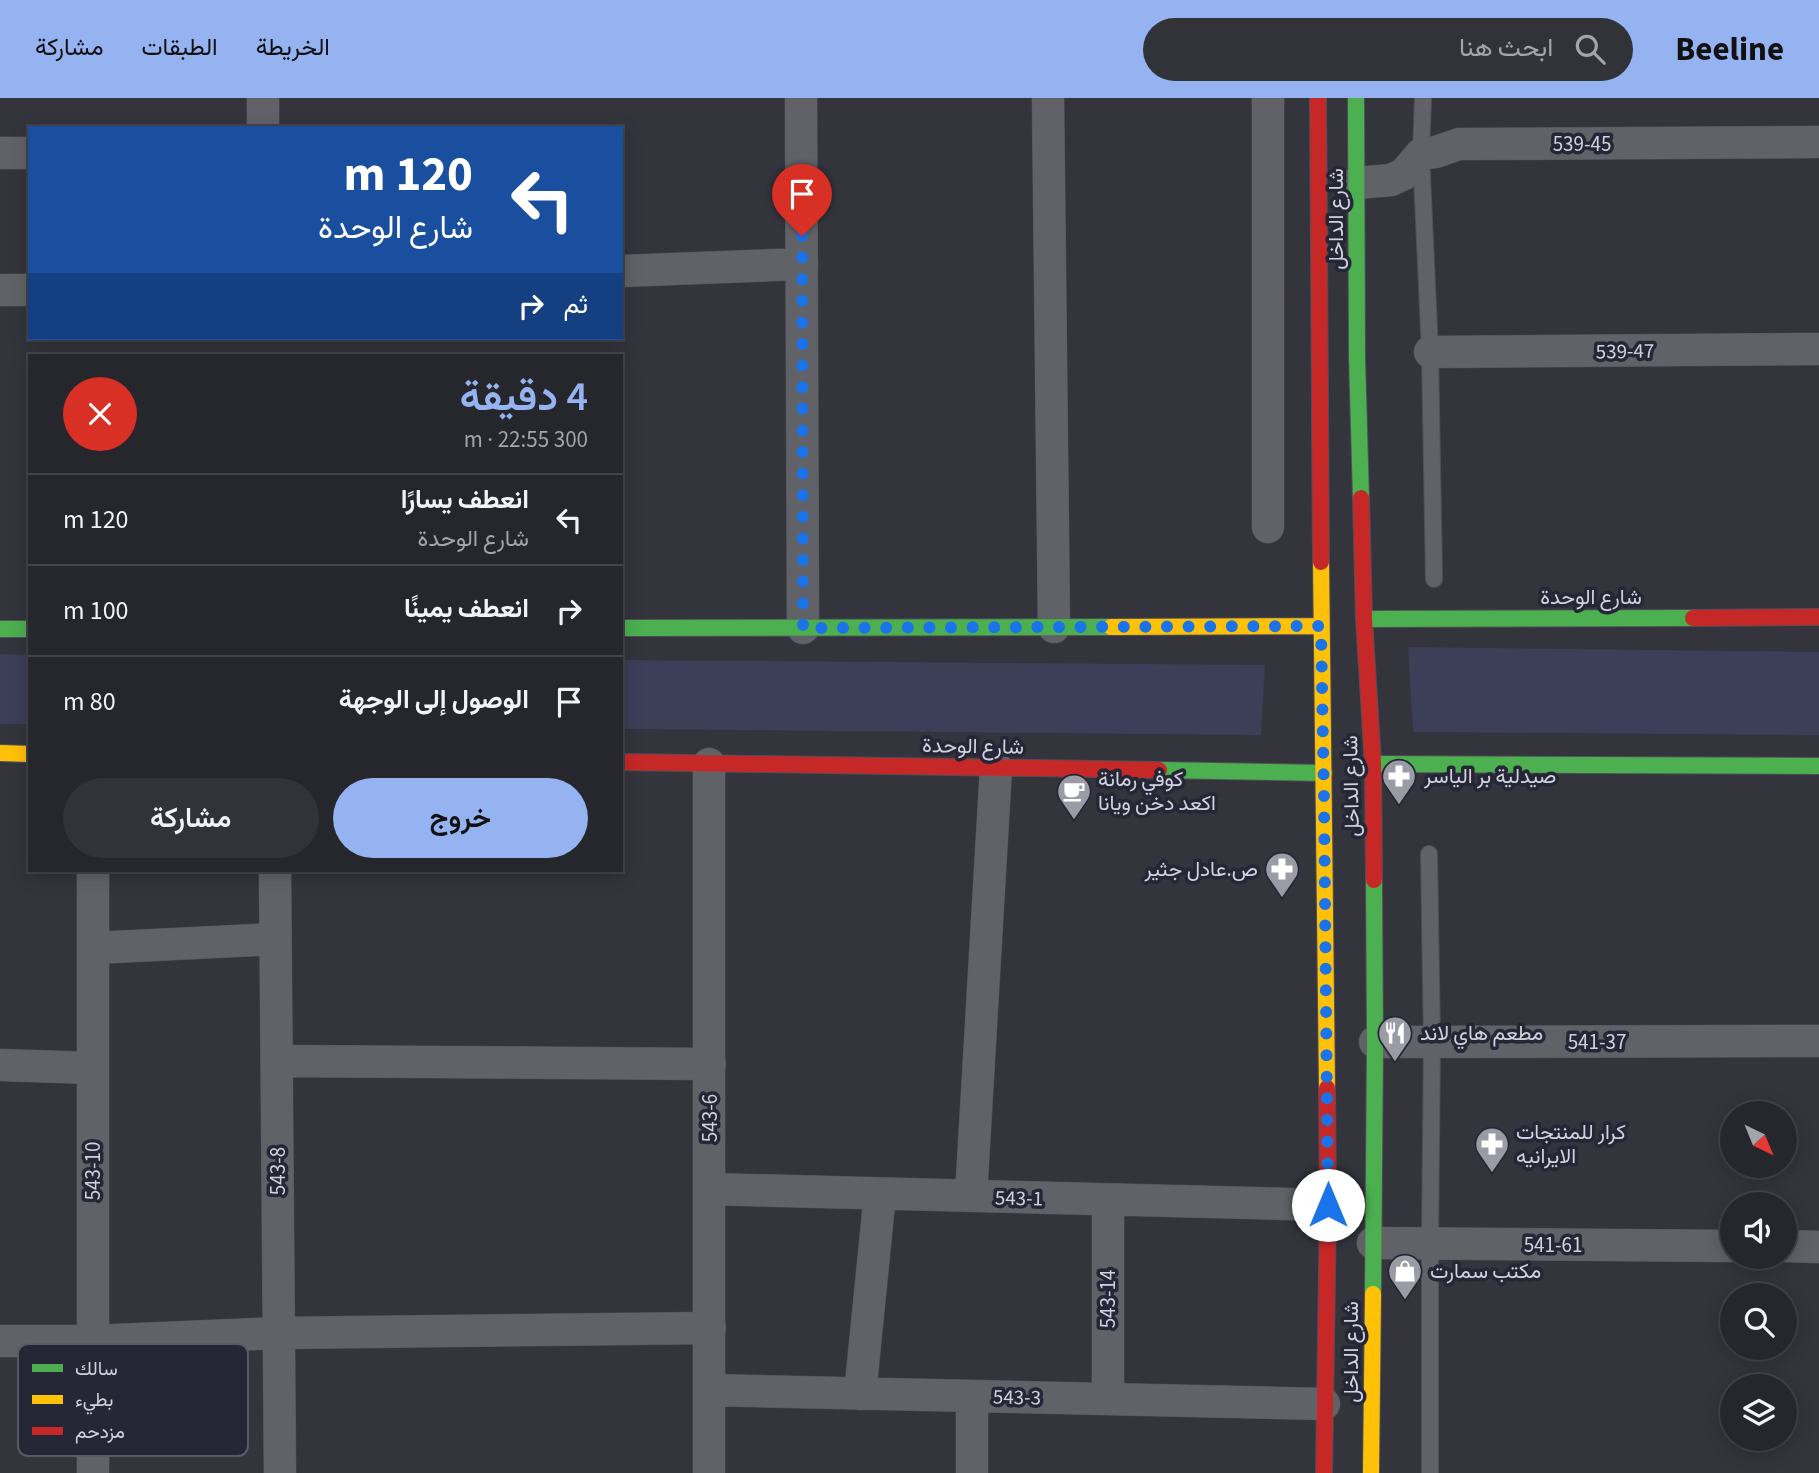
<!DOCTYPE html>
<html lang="ar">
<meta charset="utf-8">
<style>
:root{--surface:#26272d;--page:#323339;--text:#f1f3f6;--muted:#a4a5aa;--line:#424449;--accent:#95b2f1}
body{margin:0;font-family:"Source Sans 3",Vazirmatn,sans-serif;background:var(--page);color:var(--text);direction:rtl;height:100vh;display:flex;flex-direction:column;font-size:26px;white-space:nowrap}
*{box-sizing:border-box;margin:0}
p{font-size:23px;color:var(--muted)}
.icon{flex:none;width:38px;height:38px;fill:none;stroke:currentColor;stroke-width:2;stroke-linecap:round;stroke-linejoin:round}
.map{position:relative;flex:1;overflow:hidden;direction:ltr}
.panel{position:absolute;left:28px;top:256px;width:595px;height:518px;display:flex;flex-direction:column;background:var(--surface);border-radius:0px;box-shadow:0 4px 18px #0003,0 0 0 2px var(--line);direction:rtl}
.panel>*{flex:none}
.guide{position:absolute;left:28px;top:28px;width:595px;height:214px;border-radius:0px;box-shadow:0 4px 18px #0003,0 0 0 2px var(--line);direction:rtl;background:#1a4fa0;color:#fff;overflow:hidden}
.needle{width:46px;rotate:137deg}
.tools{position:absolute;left:1720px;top:1003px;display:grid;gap:14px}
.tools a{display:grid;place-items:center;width:77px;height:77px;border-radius:50%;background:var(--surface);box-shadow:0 4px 18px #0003,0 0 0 2px var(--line);font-size:35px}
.pin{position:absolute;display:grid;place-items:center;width:60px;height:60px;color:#fff;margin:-72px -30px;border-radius:50% 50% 50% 0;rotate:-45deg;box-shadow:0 0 7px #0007}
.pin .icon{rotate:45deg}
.me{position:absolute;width:77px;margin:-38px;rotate:0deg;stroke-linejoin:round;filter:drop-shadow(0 0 5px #0008)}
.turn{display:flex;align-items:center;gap:24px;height:147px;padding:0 35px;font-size:32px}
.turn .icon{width:91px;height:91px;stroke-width:2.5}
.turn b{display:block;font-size:49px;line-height:60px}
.then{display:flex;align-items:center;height:66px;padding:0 35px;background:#0003;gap:14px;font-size:26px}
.round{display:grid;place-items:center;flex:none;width:74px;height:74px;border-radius:37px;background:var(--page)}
.summary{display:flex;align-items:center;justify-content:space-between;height:119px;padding:0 35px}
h1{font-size:42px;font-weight:600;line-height:52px;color:var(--accent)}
.cta{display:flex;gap:14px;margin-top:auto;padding:14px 35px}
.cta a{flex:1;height:80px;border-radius:42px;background:var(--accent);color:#111;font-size:28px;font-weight:600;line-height:80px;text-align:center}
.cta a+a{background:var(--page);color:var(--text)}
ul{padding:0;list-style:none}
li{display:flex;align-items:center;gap:21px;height:91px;padding:0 35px;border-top:2px solid var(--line)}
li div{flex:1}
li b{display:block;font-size:26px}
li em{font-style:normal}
header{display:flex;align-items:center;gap:42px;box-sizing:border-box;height:98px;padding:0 35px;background:var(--accent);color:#111}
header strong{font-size:33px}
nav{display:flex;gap:38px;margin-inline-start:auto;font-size:24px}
.search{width:490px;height:63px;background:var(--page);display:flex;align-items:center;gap:18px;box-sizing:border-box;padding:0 24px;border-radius:38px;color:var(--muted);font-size:26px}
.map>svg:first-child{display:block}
</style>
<header>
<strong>Beeline</strong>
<div class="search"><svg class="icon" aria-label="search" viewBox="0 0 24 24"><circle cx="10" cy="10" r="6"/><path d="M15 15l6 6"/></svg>ابحث هنا</div>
<nav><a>الخريطة</a><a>الطبقات</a><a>مشاركة</a></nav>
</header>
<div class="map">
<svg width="1819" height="1375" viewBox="0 0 1819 1375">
<rect width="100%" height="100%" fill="#33343c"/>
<!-- green -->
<path fill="#3d3e58" d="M1408 549 1819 554V637L1413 634Z
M0 556 30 557V626H0Z
M621 562 1265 567 1261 637 621 631Z"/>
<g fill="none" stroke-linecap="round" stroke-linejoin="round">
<!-- lane casing -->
<g stroke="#4f5058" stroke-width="18">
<path id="lane" d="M1423 0 1421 56 1430 254 1434 481
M1429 756 1432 944 1430 1146V1375"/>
</g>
<!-- street casing -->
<g stroke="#4f5058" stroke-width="33">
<path id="street" d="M263 0V30
M801 0 803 530
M1048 0 1054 529
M1268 0V429
M0 55H30
M1357 85 1391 82 1404 76 1421 56 1436 54 1459 46 1819 44
M621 173 802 166
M0 192H30
M1430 254 1819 251
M709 666V1375
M275 772 280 1375
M93 850 275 841
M1375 944 1819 943
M277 963 710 966
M0 967 93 970
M709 1091 1328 1107
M971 1098 996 670
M1373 1145 1732 1148
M1785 1148 1819 1149
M0 1243H93L279 1235 710 1230
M709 1292 1324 1306
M860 1296 880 1096
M972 1298V1375
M1108 1301V1102
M93 1375V772"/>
</g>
<!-- fast casing -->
<g stroke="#4f5058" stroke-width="18">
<path id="fast" d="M1356 0 1357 260 1361 400
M1364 521 1693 520
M621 530 1111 529
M0 531H30
M1373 666 1819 668
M1159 672 1324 675
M1373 1196 1375 944 1374 782"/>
</g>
<!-- slow casing -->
<g stroke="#4f5058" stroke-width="18">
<path id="slow" d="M1321 464 1327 990
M1111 529 1321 528
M0 655 30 656
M1371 1375 1373 1196"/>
</g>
<!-- jam casing -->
<g stroke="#4f5058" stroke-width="18">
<path id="jam" d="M1318 0 1321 464
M1361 400 1364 521 1373 666 1374 782
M1693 520 1819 519
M621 664 1159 672
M1324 1375 1328 1107 1327 990"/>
</g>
<!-- lane -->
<use href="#lane" stroke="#616268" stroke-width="16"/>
<!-- street -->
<use href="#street" stroke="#616268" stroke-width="32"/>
<!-- fast -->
<use href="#fast" stroke="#4caf50" stroke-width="16"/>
<!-- slow -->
<use href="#slow" stroke="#ffc107" stroke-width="16"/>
<!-- jam -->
<use href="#jam" stroke="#c62828" stroke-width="16"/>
</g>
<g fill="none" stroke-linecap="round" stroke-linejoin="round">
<!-- route -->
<path stroke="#1a73e8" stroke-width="12" stroke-dasharray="0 21.6" d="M802 138 803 530 1321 528 1324 702 1328 1107"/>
</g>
<!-- icons -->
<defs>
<g id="pharmacy-pin" transform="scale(1.75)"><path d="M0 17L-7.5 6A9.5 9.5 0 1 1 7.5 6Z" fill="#9a9ba5" stroke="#252736"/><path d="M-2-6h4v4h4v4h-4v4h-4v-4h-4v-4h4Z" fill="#fff"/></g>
<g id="cafe-pin" transform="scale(1.75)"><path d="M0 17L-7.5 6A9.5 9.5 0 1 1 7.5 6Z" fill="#9a9ba5" stroke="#252736"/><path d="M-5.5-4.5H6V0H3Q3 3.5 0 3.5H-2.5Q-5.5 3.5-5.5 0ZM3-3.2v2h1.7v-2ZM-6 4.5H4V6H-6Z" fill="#fff"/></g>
<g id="restaurant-pin" transform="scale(1.75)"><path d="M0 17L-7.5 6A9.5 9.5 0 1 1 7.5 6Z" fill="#9a9ba5" stroke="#252736"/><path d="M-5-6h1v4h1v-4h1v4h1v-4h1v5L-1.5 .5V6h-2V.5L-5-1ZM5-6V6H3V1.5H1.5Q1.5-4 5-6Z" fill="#fff"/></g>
<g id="shop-pin" transform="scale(1.75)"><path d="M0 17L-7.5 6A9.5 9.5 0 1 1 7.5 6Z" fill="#9a9ba5" stroke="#252736"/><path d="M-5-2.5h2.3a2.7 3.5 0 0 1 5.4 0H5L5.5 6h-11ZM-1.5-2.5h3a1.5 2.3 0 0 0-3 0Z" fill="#fff"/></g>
</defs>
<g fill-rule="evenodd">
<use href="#pharmacy-pin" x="1399" y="678"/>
<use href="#cafe-pin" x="1074" y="693"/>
<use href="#pharmacy-pin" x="1282" y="771"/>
<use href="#restaurant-pin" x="1395" y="935"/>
<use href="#pharmacy-pin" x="1492" y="1046"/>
<use href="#shop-pin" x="1405" y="1173"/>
</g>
<g text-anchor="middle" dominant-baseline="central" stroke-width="7" stroke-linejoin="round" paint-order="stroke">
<!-- street labels -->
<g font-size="21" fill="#d1d2dd" stroke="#252736">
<text x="1582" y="46">539-45</text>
<text transform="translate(1336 121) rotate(-90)">شارع الداخل</text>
<text transform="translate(1625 253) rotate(-1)">539-47</text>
<text x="1591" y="499">شارع الوحدة</text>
<text transform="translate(973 648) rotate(1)">شارع الوحدة</text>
<text transform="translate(1351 688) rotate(-91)">شارع الداخل</text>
<text x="1597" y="944">541-37</text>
<text transform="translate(710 1020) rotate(-90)">543-6</text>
<text transform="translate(93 1073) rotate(-90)">543-10</text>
<text transform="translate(278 1073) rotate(-90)">543-8</text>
<text transform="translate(1019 1100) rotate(1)">543-1</text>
<text x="1553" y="1147">541-61</text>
<text transform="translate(1108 1201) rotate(-90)">543-14</text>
<text transform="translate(1351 1254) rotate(-90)">شارع الداخل</text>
<text transform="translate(1017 1299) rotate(1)">543-3</text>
</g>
<!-- poi labels -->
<g font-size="21" fill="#d1d2dd" stroke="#252736" text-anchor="start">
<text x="1424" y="678">صيدلية بر الياسر</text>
<text x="1098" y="681">كوفي رمانة<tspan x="1098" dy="24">اكعد دخن ويانا</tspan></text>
<text x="1258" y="771" text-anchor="end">ص.عادل جثير</text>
<text x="1420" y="935">مطعم هاي لاند</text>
<text x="1516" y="1034">كرار للمنتجات<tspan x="1516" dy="24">الايرانيه</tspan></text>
<text x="1430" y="1173">مكتب سمارت</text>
</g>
</g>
<!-- legend -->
<rect x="18" y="1246" width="230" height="112" rx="10" fill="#252736" stroke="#595a68" stroke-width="2"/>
<rect x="32" y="1266" width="31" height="8" fill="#4caf50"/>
<rect x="32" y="1297" width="31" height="9" fill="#ffc107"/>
<rect x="32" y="1329" width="31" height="8" fill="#c62828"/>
<g font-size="19" fill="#d1d2dd">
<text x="75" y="1277">سالك</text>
<text x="75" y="1308">بطيء</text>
<text x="75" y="1340">مزدحم</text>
</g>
</svg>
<div class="tools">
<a><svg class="needle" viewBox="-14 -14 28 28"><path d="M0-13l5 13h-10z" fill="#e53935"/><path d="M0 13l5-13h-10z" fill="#a4a5aa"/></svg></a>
<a><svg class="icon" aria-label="sound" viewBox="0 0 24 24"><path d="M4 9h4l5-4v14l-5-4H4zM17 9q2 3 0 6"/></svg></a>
<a><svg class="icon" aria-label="search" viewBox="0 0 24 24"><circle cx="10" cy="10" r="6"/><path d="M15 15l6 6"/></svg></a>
<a><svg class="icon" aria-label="layers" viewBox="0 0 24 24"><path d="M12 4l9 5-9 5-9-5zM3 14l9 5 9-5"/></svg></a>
</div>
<div class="pin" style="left:802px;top:138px;background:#d93025"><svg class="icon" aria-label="arrive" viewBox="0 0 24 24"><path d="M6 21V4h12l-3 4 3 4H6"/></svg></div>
<svg class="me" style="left:1328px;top:1107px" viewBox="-20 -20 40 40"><circle r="19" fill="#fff"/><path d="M0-13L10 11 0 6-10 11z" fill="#1a73e8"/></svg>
<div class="guide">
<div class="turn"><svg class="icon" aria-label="left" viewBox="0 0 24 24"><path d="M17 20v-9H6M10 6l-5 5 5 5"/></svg><div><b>120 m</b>شارع الوحدة</div></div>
<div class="then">ثم<svg class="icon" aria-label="right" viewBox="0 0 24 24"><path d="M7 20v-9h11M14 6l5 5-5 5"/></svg></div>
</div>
<section class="panel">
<div class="summary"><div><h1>4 دقيقة</h1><p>300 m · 22:55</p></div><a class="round" style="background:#d93025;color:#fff"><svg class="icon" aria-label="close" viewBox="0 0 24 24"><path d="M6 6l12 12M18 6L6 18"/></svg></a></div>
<ul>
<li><svg class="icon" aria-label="left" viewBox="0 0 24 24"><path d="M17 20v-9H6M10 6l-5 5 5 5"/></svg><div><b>انعطف يسارًا</b><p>شارع الوحدة</p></div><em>120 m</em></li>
<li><svg class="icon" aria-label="right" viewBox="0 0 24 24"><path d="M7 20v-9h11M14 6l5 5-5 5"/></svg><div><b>انعطف يمينًا</b></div><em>100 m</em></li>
<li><svg class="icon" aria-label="arrive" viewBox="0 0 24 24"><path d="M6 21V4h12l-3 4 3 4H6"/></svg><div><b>الوصول إلى الوجهة</b></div><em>80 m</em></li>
</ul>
<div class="cta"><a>خروج</a><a>مشاركة</a></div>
</section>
</div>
